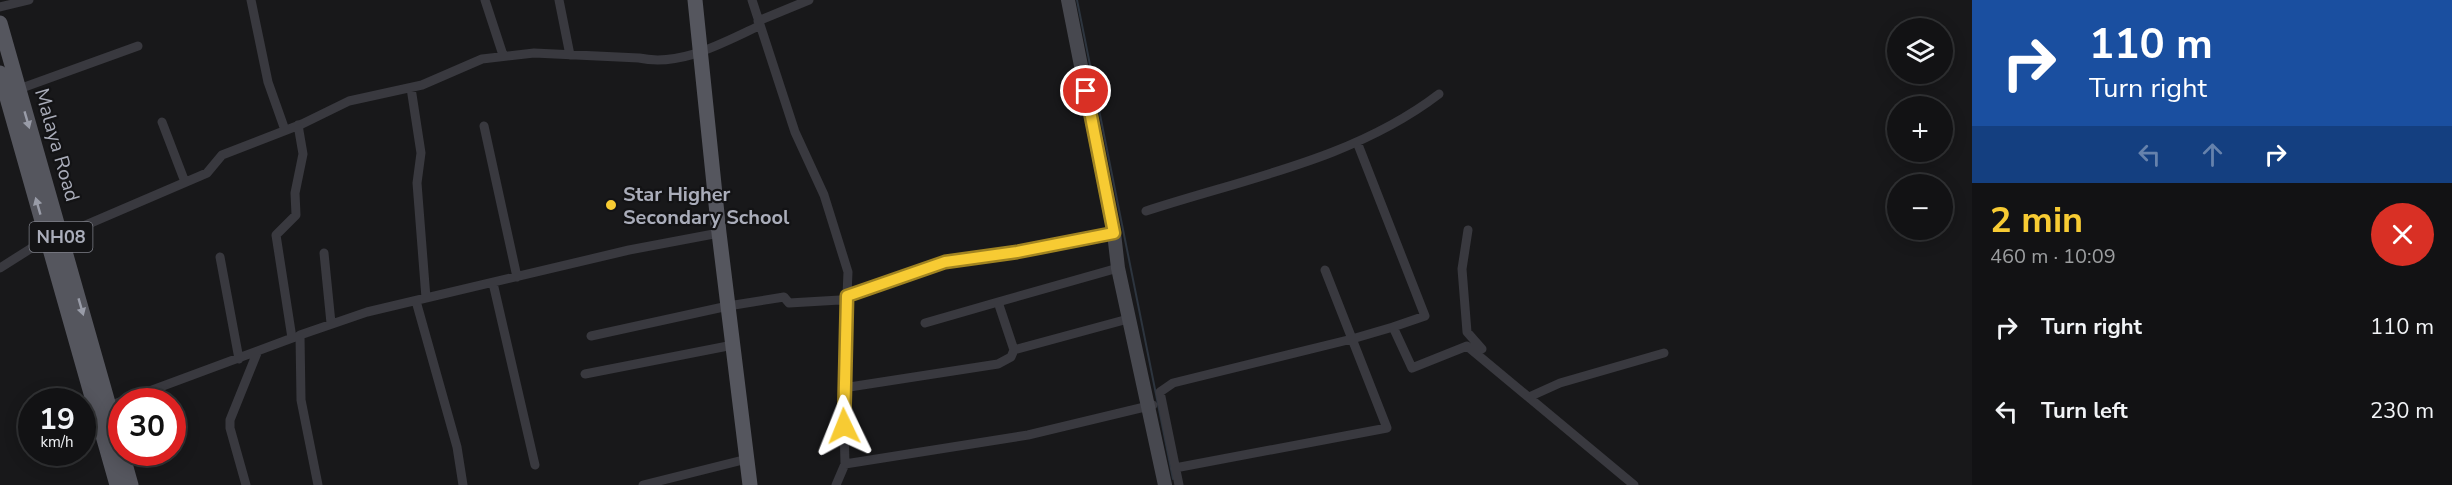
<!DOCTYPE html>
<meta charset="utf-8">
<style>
:root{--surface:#121214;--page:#1f2022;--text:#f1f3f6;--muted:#9c9ea0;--line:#313234;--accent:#f7cb33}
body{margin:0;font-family:"Nunito Sans",sans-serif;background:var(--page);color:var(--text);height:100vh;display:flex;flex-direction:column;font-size:22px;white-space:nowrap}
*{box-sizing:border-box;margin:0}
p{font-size:20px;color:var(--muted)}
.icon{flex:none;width:33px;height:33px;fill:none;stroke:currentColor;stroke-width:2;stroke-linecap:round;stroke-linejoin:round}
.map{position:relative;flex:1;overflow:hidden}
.side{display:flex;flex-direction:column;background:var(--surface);width:480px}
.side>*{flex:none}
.banner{background:#1a4fa0;color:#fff;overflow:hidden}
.tools{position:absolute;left:1887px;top:18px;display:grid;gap:12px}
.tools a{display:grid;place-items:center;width:66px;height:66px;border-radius:50%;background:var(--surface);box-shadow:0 3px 15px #0003,0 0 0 2px var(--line);font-size:30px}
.speed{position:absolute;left:18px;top:388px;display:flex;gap:12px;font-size:30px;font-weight:700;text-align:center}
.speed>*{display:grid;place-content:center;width:78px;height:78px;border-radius:50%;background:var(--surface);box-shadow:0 3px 15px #0003,0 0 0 2px var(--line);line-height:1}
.speed small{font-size:15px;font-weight:400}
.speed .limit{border:9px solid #d22;background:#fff;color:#111}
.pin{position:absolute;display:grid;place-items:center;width:51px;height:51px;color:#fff;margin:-26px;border:3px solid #fff;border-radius:50%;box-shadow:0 2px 6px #0007}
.me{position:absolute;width:66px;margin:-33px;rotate:358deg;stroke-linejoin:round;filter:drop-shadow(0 0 4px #0008)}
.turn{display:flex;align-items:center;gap:21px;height:126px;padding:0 18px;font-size:27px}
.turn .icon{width:78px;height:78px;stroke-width:2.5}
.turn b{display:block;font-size:42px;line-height:51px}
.lanes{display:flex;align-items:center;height:57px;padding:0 18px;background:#0003;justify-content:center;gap:30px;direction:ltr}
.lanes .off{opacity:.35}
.round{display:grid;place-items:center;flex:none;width:63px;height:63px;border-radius:32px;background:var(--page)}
.summary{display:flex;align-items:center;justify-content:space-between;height:102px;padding:0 18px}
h1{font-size:36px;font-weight:700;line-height:45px;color:var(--accent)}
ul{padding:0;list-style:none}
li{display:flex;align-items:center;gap:18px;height:84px;padding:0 18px}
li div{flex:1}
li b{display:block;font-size:22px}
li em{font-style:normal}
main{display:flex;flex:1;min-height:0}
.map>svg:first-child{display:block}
</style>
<main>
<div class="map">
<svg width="1972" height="485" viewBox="0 0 1972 485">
<rect width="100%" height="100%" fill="#18181a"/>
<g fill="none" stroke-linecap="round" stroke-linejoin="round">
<!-- stream -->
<path stroke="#2d353f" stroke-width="2" d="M1077 0 1173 479"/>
<!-- street -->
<path stroke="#39393f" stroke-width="9" d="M251 0 268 82 285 130
M485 0 503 55
M559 0 570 55
M752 0 795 132 824 195 848 272 843 388 845 464 836 485
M0 7 29 0
M758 21 809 0
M411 88 421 153 417 183 426 298
M19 89 138 46
M162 122 185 182
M484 126 517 277
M1357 142 1425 316 1393 327
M1146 211C1247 178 1354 159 1439 94
M1468 230 1462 269 1467 332 1482 349
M324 253 331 323
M220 257 239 359
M0 268 30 249 207 173 222 155 302 124 349 101 422 85 482 59 534 53 639 58C681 67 722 43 759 26
M493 283 535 465
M847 296 945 262 1017 252 1114 233
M416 301 457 447 463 485
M998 302 1118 268
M591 336 728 306 784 297 789 303 840 300 845 302
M292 338 276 235 296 215 295 193 303 154 298 125
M1014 350 1128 319
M585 374 733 345
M843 388 998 364 1011 357 1014 350 998 302 925 323
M1529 397 1560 383 1664 353
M109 406 295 337
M845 464 1028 435 1153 405
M1175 468 1387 428 1325 270
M246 485 230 428V420L257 353
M318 485 301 400 300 335 367 312 629 250 719 233
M643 485 747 459
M1179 485 1160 392 1173 383 1352 339 1393 327 1412 368 1467 346 1634 485"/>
<!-- secondary -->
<path stroke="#47484f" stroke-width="14" d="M1068 0 1114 233 1118 268 1165 485"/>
<!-- primary -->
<path stroke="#55565e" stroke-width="15" d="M695 0 719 233 750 485
M0 23 122 452
M0 73 117 485
M122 453 131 485"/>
</g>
<!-- one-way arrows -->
<defs><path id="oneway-solid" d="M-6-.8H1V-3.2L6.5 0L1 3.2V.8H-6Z" transform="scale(1.5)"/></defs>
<g fill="#999ca8">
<use href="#oneway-solid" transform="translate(27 120) rotate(74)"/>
<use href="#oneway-solid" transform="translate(38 206) rotate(-106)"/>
<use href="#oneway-solid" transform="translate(81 307) rotate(74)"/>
</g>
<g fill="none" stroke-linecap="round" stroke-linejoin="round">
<!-- route casing -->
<g stroke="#a18421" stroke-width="15">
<path id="route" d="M844 426 847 296 945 262 1017 252 1114 233 1086 91"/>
</g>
<!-- route -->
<use href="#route" stroke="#f7cb33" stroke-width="10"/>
</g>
<!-- markers -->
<circle fill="#f7cb33" stroke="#131315" stroke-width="2" cx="611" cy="205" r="6"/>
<g text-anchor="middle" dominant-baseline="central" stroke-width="4.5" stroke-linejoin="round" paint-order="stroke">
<!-- shield labels -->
<rect fill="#131315" stroke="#7d7f88" stroke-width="1.5" x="29.5" y="222" width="63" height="30" rx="4.5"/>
<g font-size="18" font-weight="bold" fill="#aaadba">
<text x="61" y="237">NH08</text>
</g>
<!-- street labels -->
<g font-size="20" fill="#aaadba" stroke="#131315">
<text transform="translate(57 145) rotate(74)">Malaya Road</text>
</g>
<!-- poi labels -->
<g font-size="20" font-weight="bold" fill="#aaadba" stroke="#131315" text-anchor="start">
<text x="623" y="194">Star Higher<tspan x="623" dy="23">Secondary School</tspan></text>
</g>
</g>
</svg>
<div class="tools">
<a><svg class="icon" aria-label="layers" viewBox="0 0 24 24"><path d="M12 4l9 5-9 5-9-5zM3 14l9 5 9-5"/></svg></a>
<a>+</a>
<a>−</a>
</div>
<div class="speed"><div>19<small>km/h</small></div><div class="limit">30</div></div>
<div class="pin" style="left:1086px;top:91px;background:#d93025"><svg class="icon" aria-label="arrive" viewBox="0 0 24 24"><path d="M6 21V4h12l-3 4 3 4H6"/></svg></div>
<svg class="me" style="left:844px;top:426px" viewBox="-20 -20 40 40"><path d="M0-17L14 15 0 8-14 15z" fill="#f7cb33" stroke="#fff" stroke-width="4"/></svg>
</div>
<section class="side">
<div class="banner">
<div class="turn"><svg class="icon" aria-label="right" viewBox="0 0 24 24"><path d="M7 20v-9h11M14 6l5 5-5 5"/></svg><div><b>110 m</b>Turn right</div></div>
<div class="lanes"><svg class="icon off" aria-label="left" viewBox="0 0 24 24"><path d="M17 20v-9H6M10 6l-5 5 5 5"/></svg><svg class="icon off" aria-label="ahead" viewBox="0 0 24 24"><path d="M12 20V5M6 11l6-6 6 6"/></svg><svg class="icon" aria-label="right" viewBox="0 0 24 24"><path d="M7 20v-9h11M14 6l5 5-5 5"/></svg></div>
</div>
<div class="summary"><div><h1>2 min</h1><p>460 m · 10:09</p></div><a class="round" style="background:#d93025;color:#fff"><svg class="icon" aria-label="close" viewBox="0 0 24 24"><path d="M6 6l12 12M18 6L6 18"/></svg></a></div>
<ul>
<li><svg class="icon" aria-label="right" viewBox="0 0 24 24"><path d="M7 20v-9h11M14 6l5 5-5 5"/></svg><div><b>Turn right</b></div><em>110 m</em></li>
<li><svg class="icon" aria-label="left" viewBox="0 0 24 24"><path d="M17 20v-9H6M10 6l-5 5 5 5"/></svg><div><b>Turn left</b></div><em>230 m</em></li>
</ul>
</section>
</main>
